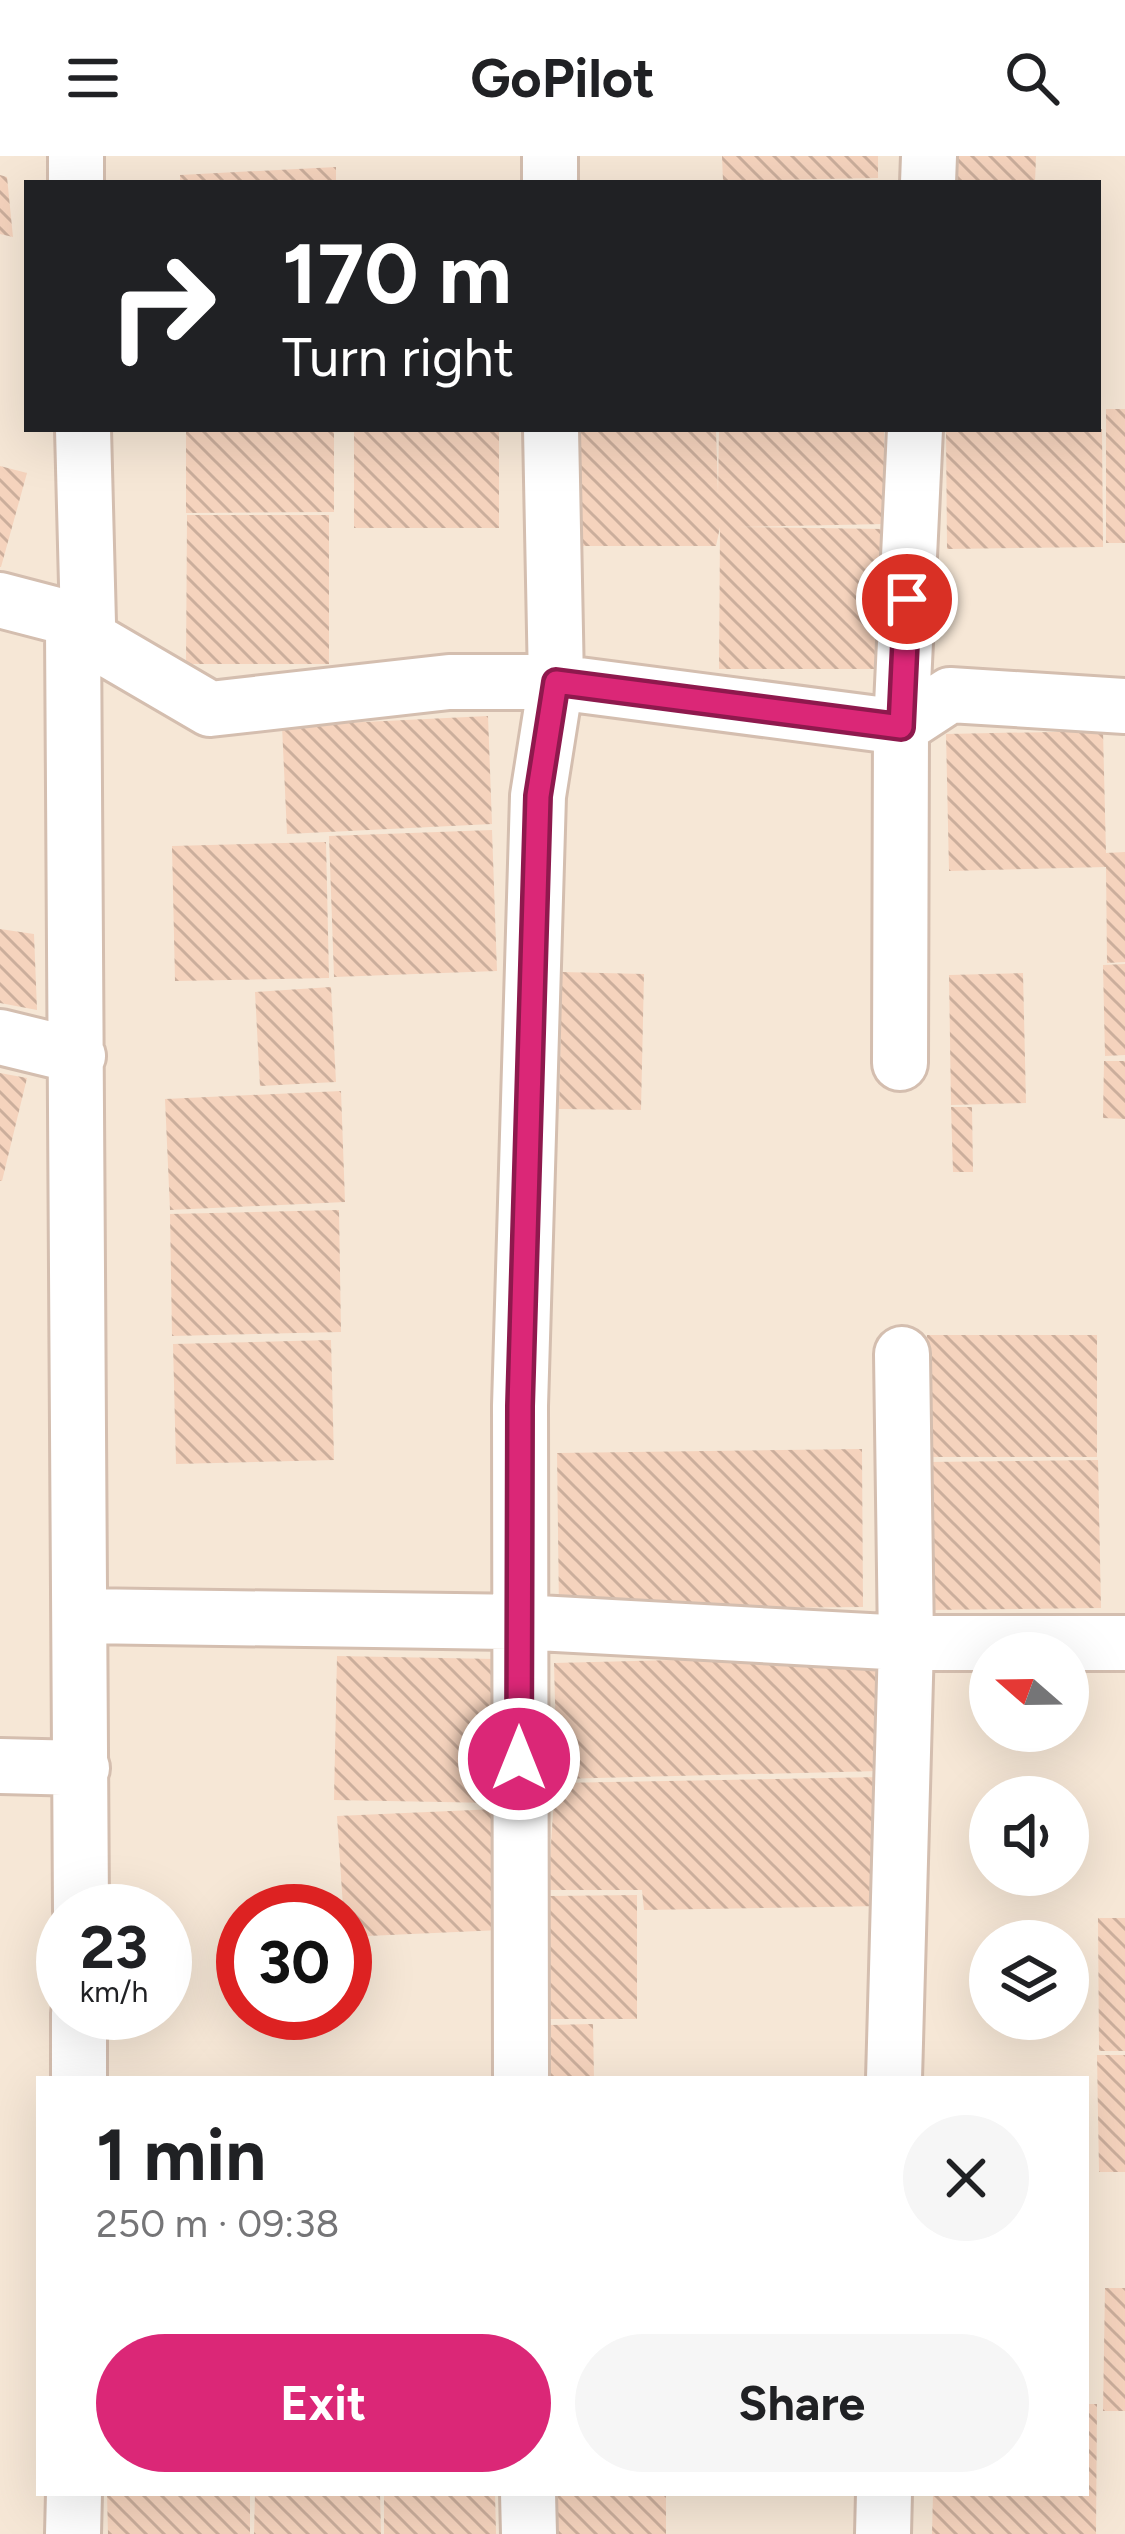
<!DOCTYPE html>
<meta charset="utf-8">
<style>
:root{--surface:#fff;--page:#f6f6f6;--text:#202124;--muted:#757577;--accent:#db2777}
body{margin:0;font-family:Figtree,sans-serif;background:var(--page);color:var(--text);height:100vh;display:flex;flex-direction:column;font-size:45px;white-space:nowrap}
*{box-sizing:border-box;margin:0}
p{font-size:39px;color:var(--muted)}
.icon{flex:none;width:66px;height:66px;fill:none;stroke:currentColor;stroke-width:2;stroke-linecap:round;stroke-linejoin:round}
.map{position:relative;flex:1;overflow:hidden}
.drawer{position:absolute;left:36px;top:1920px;width:1053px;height:420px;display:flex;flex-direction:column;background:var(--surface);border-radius:0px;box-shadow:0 12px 48px #0002}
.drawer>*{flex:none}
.guide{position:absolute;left:24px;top:24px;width:1077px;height:252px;border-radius:0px;box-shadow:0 12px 48px #0002;background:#202124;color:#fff;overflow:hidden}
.needle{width:78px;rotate:290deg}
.fabs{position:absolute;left:969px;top:1476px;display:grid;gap:24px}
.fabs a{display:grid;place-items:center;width:120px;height:120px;border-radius:50%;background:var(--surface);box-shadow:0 12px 48px #0002;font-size:60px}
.speed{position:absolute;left:36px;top:1728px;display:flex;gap:24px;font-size:60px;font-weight:700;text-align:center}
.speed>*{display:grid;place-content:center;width:156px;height:156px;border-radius:50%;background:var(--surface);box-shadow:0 12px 48px #0002;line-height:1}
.speed small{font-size:30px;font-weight:400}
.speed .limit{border:18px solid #d22;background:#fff;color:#111}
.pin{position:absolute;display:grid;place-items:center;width:102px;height:102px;color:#fff;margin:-51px;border:6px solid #fff;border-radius:50%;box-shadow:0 3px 12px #0007}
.me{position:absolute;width:132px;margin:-66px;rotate:0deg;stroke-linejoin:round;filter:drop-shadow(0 0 9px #0008)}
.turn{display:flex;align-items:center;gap:42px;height:252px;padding:0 60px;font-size:54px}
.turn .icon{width:156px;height:156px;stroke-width:2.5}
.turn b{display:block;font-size:84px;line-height:102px}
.round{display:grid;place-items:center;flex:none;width:126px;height:126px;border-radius:63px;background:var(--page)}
.head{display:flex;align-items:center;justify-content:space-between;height:204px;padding:0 60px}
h1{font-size:72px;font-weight:700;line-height:90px}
.action{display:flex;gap:24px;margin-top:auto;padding:24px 60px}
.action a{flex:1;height:138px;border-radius:72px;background:var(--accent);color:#fff;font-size:48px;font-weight:700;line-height:138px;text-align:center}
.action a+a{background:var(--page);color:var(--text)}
header{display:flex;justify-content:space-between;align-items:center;height:156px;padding:0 60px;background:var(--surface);font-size:54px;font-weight:700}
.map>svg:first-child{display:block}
</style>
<header><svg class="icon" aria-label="menu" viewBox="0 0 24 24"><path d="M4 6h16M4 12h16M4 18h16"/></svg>GoPilot<svg class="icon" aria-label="search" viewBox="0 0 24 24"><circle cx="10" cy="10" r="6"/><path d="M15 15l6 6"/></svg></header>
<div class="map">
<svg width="1125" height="2378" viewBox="0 0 1125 2378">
<defs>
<pattern id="building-back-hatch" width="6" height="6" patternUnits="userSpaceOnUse" patternTransform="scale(3)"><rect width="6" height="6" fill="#f5d3bd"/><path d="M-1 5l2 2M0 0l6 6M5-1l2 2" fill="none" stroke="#cbae9c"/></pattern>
</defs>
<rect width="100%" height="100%" fill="#fef5e8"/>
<!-- residential -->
<path fill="#f6e7d6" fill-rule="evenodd" d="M0 0H1125V2378H0ZM27 27H1098V273H27ZM990 1497H1068V1575H990ZM990 1641H1068V1719H990ZM63 1755H165V1857H63ZM243 1755H345V1857H243ZM990 1785H1068V1863H990ZM39 1923H1086V2337H39Z"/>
<!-- building -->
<path fill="url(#building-back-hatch)" d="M722 0H878V22L723 25Z
M950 0H1036L1035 27H949Z
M336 11V27H180V19Z
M0 19 7 21 13 81 0 78Z
M1106 253H1125V387H1106Z
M186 273H334V356L186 357Z
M354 273H499V372H354Z
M566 273H716L718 338 719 273H884L885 368 737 371 885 373V513H719L720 371 716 390H566Z
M946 273H1102L1103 391 947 393Z
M0 310 27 317 1 411H0Z
M187 359H329V508H186Z
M488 560 492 668 287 678 282 570Z
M1103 575 1106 697 1125 696V806L1107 807 1106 711 949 715 946 578Z
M492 674 497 815 334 821 329 680Z
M326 686 329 822 175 825 172 690Z
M0 773 34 778 37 854 0 847Z
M1125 808V899L1105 900 1103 809Z
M562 816 644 818 641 954 559 953Z
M1023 817 1026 947 951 949 949 819Z
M331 831 336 926 260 930 255 836Z
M1104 905H1125V963L1103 962Z
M0 917 27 922 2 1025H0Z
M341 935 345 1046 170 1054 165 943Z
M951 951H972L973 1016H953Z
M339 1054 341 1176 172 1180 170 1058Z
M927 1179H1097V1301H926Z
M331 1184 334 1304 176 1308 173 1188Z
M862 1293 863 1451 559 1454 557 1297Z
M1098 1304 1101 1452 929 1454 927 1306Z
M877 1499 879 1615 557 1623 554 1507Z
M337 1500 497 1503 494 1647 334 1644Z
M881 1621 883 1750 644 1754 642 1734H548L555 1627Z
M496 1653 501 1774 345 1781 337 1660Z
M637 1739V1863H549V1740Z
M1098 1762H1125V1895H1099Z
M593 1868 594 1923H551L550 1869Z
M1097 1899H1125V2016H1099Z
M1105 2132H1125V2255H1103Z
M1086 2248H1097L1096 2378H932L933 2337H1086Z
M107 2337H250V2378H108Z
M255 2337H380L381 2378H254Z
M384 2337H495L496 2378H384Z
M551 2337H666V2378H551Z"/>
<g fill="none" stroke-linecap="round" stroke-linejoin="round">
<!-- minor casing -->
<g stroke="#d4beaf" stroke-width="60">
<path id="minor" d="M76 0V27
M550 0V27
M928 27 929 0
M0 444 88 467
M73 473 210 553 449 526H556L901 571 950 539 1125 550
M0 881 78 900
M900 907 901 571 915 273
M81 1460 519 1466 906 1487H1125
M0 1610 82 1612
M81 1755 73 473 88 467 83 273
M79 1923V1857
M521 1923 520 1250 538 640 556 526 551 273
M894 1923 906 1487 902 1198
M528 2337 529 2378
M73 2378 74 2337
M883 2378 884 2337"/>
</g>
<!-- minor -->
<use href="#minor" stroke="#fff" stroke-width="54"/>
</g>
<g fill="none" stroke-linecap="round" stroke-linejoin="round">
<!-- route casing -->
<g stroke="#8e194d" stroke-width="30">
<path id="route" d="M519 1603 520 1250 538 640 556 526 901 571 907 443"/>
</g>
<!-- route -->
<use href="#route" stroke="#db2777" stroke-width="21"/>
</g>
</svg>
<div class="fabs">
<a><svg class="needle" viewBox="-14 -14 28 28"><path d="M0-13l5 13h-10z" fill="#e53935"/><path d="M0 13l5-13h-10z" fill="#757577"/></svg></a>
<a><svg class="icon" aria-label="sound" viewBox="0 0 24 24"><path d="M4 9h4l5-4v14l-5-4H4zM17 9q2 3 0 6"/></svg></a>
<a><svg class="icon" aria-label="layers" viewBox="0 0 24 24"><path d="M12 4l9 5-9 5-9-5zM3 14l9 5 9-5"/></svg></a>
</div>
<div class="speed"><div>23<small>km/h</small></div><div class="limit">30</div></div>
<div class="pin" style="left:907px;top:443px;background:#d93025"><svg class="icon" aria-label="arrive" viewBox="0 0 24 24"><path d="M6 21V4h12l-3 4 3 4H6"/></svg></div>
<svg class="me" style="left:519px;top:1603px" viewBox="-20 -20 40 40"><circle r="17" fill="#db2777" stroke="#fff" stroke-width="3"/><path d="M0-11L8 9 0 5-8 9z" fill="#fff"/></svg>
<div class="guide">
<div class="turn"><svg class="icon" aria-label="right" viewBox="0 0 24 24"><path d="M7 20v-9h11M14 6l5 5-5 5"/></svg><div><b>170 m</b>Turn right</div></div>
</div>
<section class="drawer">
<div class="head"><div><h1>1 min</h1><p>250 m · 09:38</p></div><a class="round"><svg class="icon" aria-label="close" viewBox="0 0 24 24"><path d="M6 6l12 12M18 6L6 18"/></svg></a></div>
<div class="action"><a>Exit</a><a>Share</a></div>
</section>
</div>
